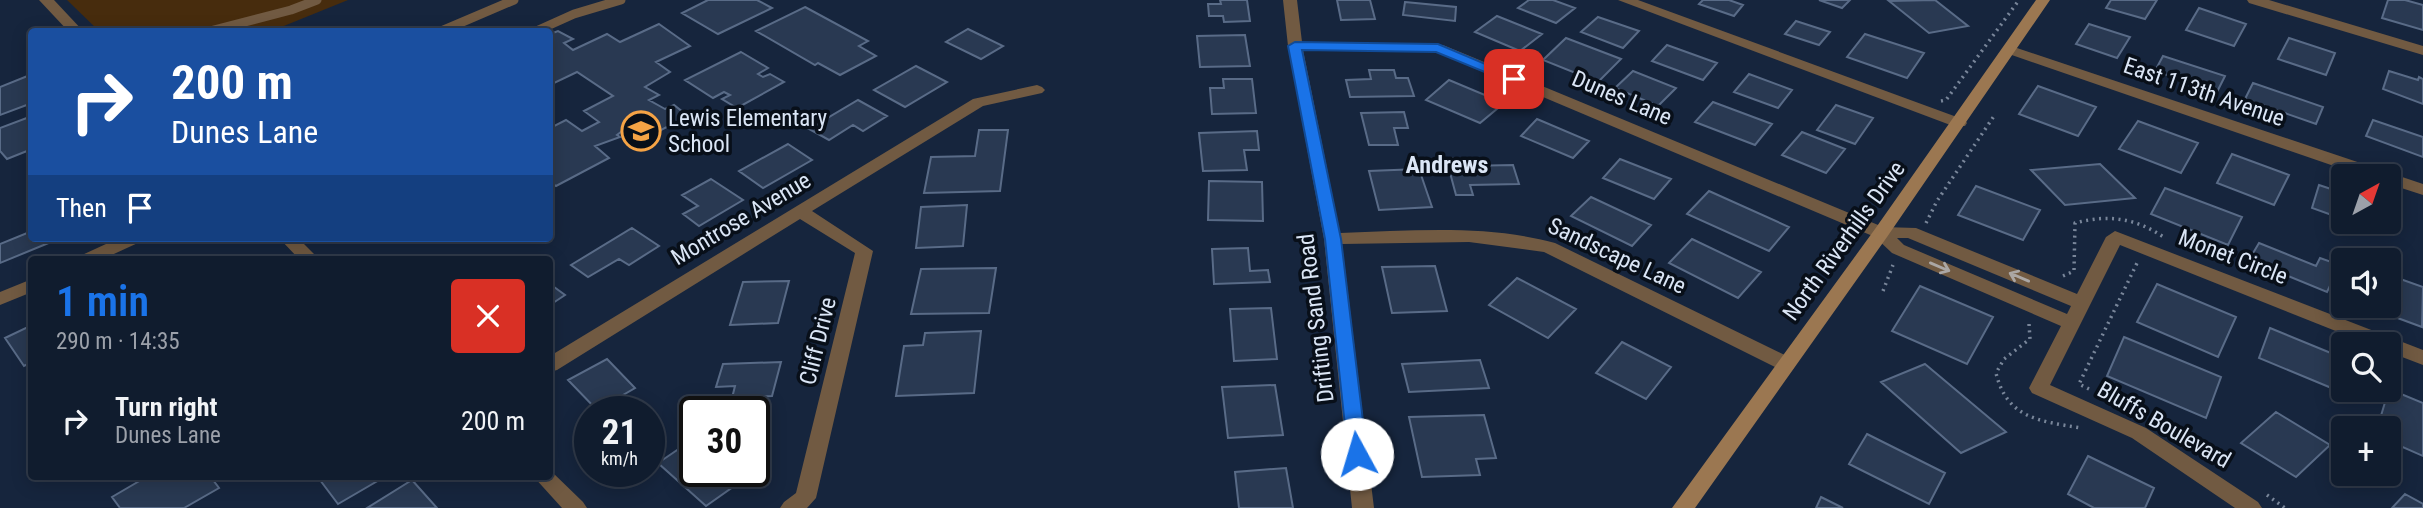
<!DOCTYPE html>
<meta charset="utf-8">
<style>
:root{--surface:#101c2e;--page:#1e293a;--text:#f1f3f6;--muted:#9ca1aa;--line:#303a4a;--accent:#1a73e8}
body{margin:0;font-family:"Roboto Condensed",sans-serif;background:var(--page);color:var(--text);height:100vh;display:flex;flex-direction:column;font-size:26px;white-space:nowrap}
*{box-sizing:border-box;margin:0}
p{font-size:23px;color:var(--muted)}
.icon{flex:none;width:38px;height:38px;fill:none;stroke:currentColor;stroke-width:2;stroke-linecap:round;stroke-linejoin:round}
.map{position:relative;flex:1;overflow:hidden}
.details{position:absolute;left:28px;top:256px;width:525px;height:224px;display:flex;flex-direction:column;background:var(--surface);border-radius:7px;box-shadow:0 4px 18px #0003,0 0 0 2px var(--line)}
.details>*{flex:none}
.top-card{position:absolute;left:28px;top:28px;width:525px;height:214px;border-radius:7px;box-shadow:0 4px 18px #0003,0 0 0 2px var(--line);background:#1a4fa0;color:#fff;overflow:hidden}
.needle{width:46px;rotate:40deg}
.fabs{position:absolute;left:2331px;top:164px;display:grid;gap:14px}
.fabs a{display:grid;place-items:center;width:70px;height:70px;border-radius:7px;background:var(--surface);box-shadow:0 4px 18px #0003,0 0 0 2px var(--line);font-size:35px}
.speed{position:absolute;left:574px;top:396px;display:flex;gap:14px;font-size:35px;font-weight:700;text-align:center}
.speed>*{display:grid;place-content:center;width:91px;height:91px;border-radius:50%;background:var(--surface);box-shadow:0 4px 18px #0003,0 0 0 2px var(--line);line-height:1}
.speed small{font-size:18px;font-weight:400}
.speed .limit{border:4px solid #111;border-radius:10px;background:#fff;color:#111}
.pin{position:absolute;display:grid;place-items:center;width:60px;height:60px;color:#fff;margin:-30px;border-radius:14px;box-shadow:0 4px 10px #0006}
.me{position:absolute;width:77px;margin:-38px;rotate:354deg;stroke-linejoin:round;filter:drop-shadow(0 0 5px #0008)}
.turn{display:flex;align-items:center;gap:24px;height:147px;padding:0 28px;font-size:32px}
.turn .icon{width:91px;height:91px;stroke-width:2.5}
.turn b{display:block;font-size:49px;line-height:60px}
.then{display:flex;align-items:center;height:66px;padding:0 28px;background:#0003;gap:14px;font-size:26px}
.round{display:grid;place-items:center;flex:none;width:74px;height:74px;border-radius:7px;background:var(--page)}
.summary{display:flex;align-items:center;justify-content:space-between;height:119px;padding:0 28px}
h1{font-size:42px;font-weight:600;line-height:52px;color:var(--accent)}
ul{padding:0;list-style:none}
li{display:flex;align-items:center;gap:21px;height:91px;padding:0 28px}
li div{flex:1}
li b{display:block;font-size:26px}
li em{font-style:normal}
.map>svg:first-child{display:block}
</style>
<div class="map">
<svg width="2423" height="508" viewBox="0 0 2423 508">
<rect width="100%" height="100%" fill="#16253d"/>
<!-- green -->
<path fill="#472c0d" d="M67 0H348L269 32 99 31Z"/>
<!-- building -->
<path fill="#293952" stroke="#596b87" stroke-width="2" d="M708 0H757L772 8 718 34 682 13Z
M1220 0H1247L1250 21 1224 22 1223 16H1209L1208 4H1221Z
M1337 0H1370L1375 19 1341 20Z
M1529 0H1553L1575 8 1556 23 1518 8Z
M1703 0H1729L1743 5 1734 16 1699 4Z
M1819 0H1850L1842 8Z
M1935 0 1968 26 1929 33 1889 1Z
M2111 0H2157L2145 19 2106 8Z
M2388 0H2405L2423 5V30L2382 18Z
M1405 2 1456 7 1455 21 1403 15Z
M805 7 868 41 859 46 876 56 840 75 818 63 815 65 756 31Z
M2199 8 2246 24 2234 46 2186 30Z
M1497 16 1542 34 1520 51 1475 32Z
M1598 17 1639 31 1623 48 1581 32Z
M1796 21 1830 32 1819 45 1785 34Z
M659 24 690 46 656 62 670 72 645 87 659 95 649 100 665 109 674 105 688 116 640 141 621 132 617 135 620 137 595 146 609 158 556 186 550 182V128L566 120 582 131 599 122 584 111 613 96 577 72 550 85V34L558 31 573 39 564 43 573 50 607 34 620 42Z
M2089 24 2130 37 2117 58 2076 44Z
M968 29 1003 46 981 59 946 42Z
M1865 34 1924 53 1907 78 1847 57Z
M1245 35 1250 66 1200 67 1197 36Z
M1566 38 1621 59 1598 82 1543 60Z
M2289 38 2335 53 2326 75 2278 59Z
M1667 45 1717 63 1703 80 1652 61Z
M741 52 768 68 758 74 763 77 770 74 784 82 737 108 722 99 730 95 724 92 713 98 685 80Z
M2163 56 2225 76 2217 92 2155 71Z
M916 66 947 82 905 107 874 90Z
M1369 70H1394L1396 78H1408L1414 96 1350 97 1346 80 1371 79Z
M1633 71 1676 88 1658 106 1615 88Z
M2389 71 2418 80 2419 77 2423 79V104L2383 89Z
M1749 74 1792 90 1778 108 1734 92Z
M30 75 32 103 0 115V87Z
M1223 79H1252L1256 113 1212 114 1210 88H1224Z
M1449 80 1504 103 1480 123 1426 100Z
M2253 83 2323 107 2316 124 2245 99Z
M2038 86 2096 107 2078 136 2019 114Z
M858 100 887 116 863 131 853 125 829 140 809 129Z
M1713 102 1772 124 1755 145 1695 122Z
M1836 105 1873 118 1855 144 1817 130Z
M1404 112 1408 128H1394L1398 145H1369L1361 113Z
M32 116V149L7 159 0 151V128Z
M1537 119 1589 141 1573 158 1521 136Z
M2373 120 2423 137V157L2366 136Z
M2138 121 2198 143 2181 173 2119 149Z
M979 130H1008L1000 191 924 193 931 157 975 156Z
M1257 131 1259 150H1244L1247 170 1203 171 1199 133Z
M1802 132 1845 149 1826 173 1782 155Z
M788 144 812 160 763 188 739 171Z
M2232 154 2289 175 2274 205 2217 183Z
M1446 158H1462L1464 166 1513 165 1519 184 1470 185 1473 195H1456Z
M1620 159 1671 179 1654 199 1603 178Z
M2100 164 2135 198 2065 205 2031 170Z
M1419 169 1432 207 1379 210 1369 171Z
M711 179 743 200 699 226 683 214 698 206 682 195Z
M1209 181 1262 182 1263 221 1208 220Z
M2319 185 2343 193V219L2312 208Z
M1976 186 2040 210 2023 240 1958 215Z
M2165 188 2242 217 2228 245 2151 214Z
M1709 191 1789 227 1769 251 1687 214Z
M1591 197 1651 225 1632 246 1571 216Z
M967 205 963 246 916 248 921 207Z
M2352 222H2388L2385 234Z
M632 228 659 246 629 265 619 259 588 277 571 265Z
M32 231V238H48L51 242 0 263V244Z
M1692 239 1761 272 1738 298 1669 263Z
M2259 243 2316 266 2320 258 2340 265 2327 292 2249 260Z
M1248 248 1250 271 1268 270 1270 282 1214 284 1212 249Z
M1435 266 1447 311 1392 313 1382 267Z
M996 268 989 313 911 314 921 269Z
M2389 275 2423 287 2422 327 2365 306H2389Z
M1517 278 1576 309 1548 338 1489 305Z
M789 281 778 323 730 325 743 282Z
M550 284 565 295 550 305Z
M2157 284 2236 317 2218 357 2137 322Z
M1920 286 1993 317 1967 364 1892 331Z
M1271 308 1277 359 1234 361 1230 309Z
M32 325V362L24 366 5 338Z
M2270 328 2343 358V390H2360L2358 399 2259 358Z
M981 331 974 393 896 396 904 346 923 345 925 333Z
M2124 337 2221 377 2206 418 2107 376Z
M1622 342 1671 367 1646 399 1596 373Z
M607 359 635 388 597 410 568 380Z
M1480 360 1489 388 1409 392 1402 364Z
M781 362 772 396 732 398 735 386 716 387 723 364Z
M1925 364 2006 432 1961 453 1881 382Z
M1275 385 1283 435 1228 438 1222 387Z
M2389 389 2423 403V456L2389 441V429H2377Z
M2276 412 2330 445 2296 477 2241 443Z
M1484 415 1496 458 1476 459 1480 475 1422 477 1409 417Z
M1867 434 1945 473 1929 504 1849 464Z
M695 438V471H741L747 477 706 506 658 463Z
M2088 456 2154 488 2145 508H2094L2068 494Z
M1286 468 1293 508H1239L1235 472Z
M148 476H210L219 488 184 508H120L112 497Z
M317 476H386L338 504Z
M412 480 437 508H367Z
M2405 494 2423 504V508H2392Z
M1821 497 1843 508H1816Z"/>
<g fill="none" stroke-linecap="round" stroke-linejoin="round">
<!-- path -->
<path stroke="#79869a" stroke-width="3.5" stroke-dasharray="2 4.5" stroke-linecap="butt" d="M1941 101 1946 100 2019 0
M1926 223 1937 201 1994 116
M2063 276 2074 271 2075 223C2109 214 2136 218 2165 238
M1883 291 1893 265
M2029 324 2030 339 2004 359 1996 373C2007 419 2040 421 2081 428
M2089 389 2079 384 2138 261
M2267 495 2285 508"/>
<!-- lane -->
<path stroke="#715a42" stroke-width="9" d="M206 32 291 10 317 0
M439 32 514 0
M534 32 574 14 621 0"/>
<!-- street -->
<path fill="#715a42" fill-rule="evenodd" d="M39 0H54L84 32H69Z
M1283 0H1297L1302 42 1443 45 1883 227 1916 228 2077 294 2106 237 2115 231 2423 350V365L2389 352V345H2371L2120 245 2050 385 2146 428 2258 502 2262 508H2235L2132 438 2032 393 2029 388 2061 326 1892 253 1875 237 1436 52 1303 50 1340 233C1412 231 1485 224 1555 243L1793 359 1796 364 1793 369H1779L1544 252 1469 242 1342 244 1374 508H1352L1324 239 1288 46ZM1897 238H1908L2071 306 2067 314 1904 245Z
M1618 0H1638L1965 120 1967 123 1965 126H1953Z
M2247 0H2269L2423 46V55L2249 3Z
M2011 46 2423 184V195L2389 184V177H2366L2006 53 2004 50 2006 47Z
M1037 85 1042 87 1045 90 1042 93 983 106 812 211 873 251 816 498 807 508H780L784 502 796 493 855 253 800 219 557 370 550 372V356L973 99Z
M119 238H143L140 242 103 259H79L82 255Z
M279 238H298L319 259H299Z
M32 279V292L0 305V292Z
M550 470 583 502 587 508H562L533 476H550Z"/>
<!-- secondary -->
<path fill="#9b7751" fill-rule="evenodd" d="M2036 0H2050L1887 237 1695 508H1672L1875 229Z"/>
</g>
<!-- one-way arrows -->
<defs><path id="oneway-shaft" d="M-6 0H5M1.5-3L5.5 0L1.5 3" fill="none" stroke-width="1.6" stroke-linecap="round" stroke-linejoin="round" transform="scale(1.75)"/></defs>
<g stroke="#aba7a5">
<use href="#oneway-shaft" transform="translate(1940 267) rotate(23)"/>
<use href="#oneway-shaft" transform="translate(2019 277) rotate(-157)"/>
</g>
<!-- route -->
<path fill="#1a73e8" stroke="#114b97" stroke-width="2" d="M1295 42 1438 44 1521 79 1519 82H1509L1436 52 1302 50 1341 239 1367 454 1364 459 1357 461 1351 459 1348 454 1325 239 1288 46Z"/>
<!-- icons -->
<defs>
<g id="school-ring" transform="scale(2.0125)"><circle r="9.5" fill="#080f19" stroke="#f5a345" stroke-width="1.5"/><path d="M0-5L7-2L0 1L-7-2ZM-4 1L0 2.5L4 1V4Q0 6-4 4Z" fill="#f5a345"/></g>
</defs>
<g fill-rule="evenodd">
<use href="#school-ring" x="641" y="131"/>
</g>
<g text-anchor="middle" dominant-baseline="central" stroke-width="7" stroke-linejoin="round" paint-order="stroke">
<!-- street labels -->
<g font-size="23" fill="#dbe6f6" stroke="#080f19">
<text transform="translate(2204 92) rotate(19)">East 113th Avenue</text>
<text transform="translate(1622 98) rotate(23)">Dunes Lane</text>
<text transform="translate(741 219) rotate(-31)">Montrose Avenue</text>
<text transform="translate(1844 241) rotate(-54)">North Riverhills Drive</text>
<text transform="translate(1617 256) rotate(25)">Sandscape Lane</text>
<text transform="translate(2233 257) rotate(21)">Monet Circle</text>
<text transform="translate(1316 318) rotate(-97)">Drifting Sand Road</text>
<text transform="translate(818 341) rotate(-76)">Cliff Drive</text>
<text transform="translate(2164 425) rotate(30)">Bluffs Boulevard</text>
</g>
<!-- poi labels -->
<g font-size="23" fill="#dbe6f6" stroke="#080f19" text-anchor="start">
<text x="668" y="118">Lewis Elementary<tspan x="668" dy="26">School</tspan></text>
</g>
<!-- neighbourhood labels -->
<g font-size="24" font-weight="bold" fill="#dbe6f6" stroke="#080f19">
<text x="1447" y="165">Andrews</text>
</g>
</g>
</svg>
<div class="fabs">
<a><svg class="needle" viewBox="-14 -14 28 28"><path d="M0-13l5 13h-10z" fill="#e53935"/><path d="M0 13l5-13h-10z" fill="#9ca1aa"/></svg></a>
<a><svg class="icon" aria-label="sound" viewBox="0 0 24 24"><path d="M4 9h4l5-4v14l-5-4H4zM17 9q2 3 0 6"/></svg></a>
<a><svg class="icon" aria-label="search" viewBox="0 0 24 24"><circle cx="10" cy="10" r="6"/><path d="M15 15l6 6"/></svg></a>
<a>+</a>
</div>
<div class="speed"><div>21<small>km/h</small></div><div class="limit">30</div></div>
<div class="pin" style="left:1514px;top:79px;background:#d93025"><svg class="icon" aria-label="arrive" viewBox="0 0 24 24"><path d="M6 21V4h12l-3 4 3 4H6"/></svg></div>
<svg class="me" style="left:1357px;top:454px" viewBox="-20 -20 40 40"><circle r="19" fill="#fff"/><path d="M0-13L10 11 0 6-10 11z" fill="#1a73e8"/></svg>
<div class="top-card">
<div class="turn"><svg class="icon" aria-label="right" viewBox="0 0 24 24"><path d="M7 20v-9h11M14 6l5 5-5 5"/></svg><div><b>200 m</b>Dunes Lane</div></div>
<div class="then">Then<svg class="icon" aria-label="arrive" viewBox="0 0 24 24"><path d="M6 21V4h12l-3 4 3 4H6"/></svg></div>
</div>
<section class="details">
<div class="summary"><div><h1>1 min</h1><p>290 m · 14:35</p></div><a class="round" style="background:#d93025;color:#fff"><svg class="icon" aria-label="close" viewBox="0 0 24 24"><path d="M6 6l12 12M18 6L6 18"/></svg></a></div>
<ul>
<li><svg class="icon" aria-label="right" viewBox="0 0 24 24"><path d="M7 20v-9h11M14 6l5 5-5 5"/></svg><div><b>Turn right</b><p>Dunes Lane</p></div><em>200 m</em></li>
</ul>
</section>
</div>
